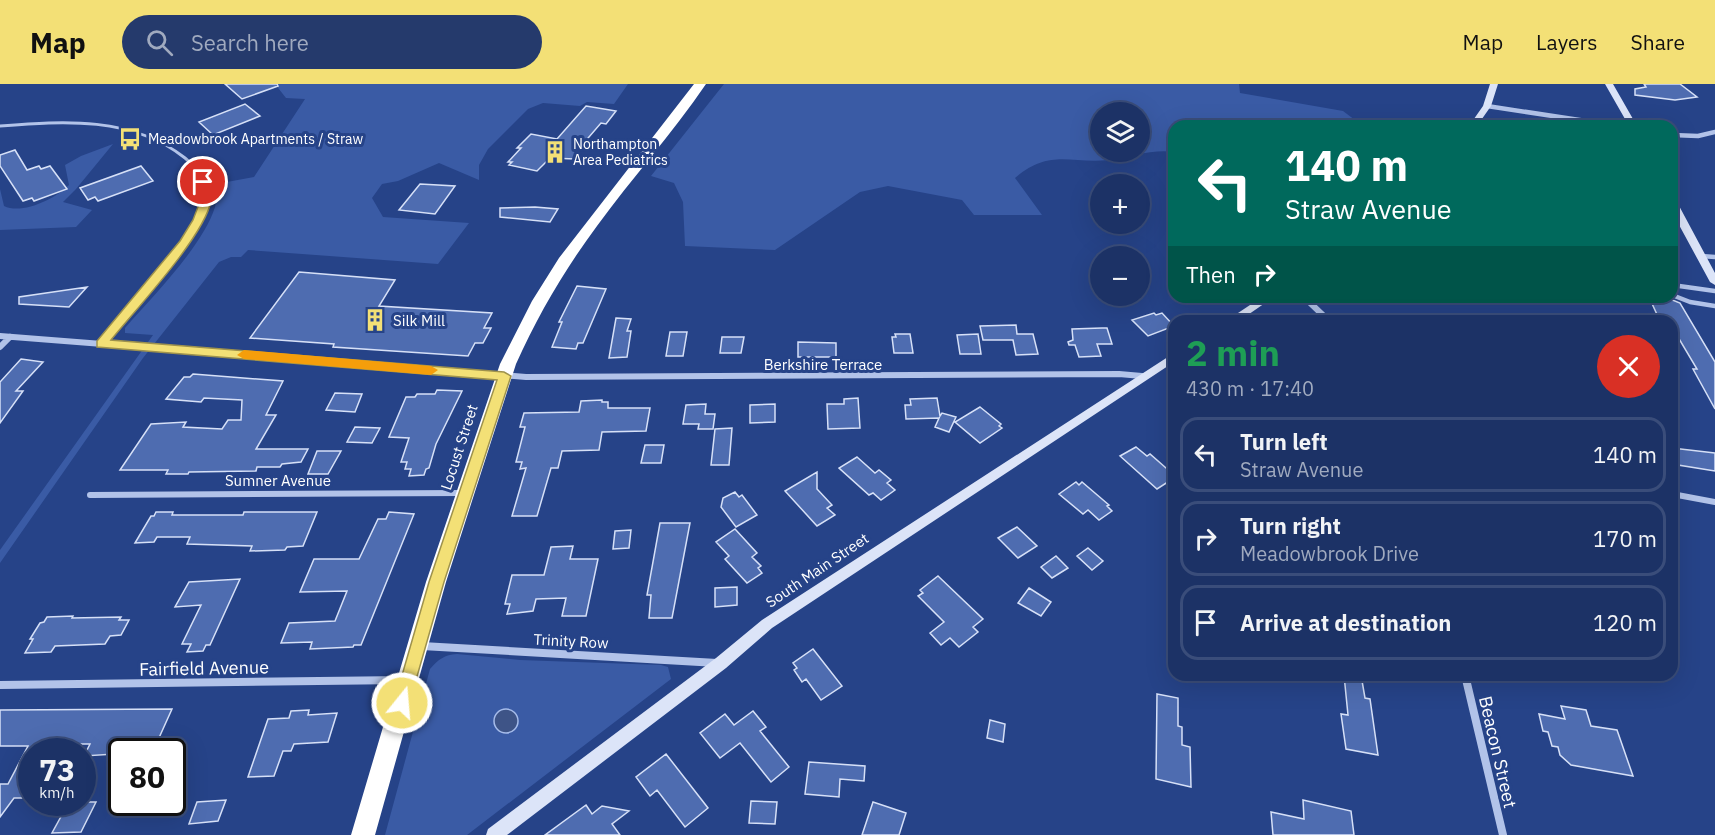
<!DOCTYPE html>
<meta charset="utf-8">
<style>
:root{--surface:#1c3266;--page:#253a6c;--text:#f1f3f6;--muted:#a0aabf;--line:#3a4d7a;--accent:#f3e076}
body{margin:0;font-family:"IBM Plex Sans",sans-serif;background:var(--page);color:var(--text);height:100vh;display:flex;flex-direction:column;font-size:22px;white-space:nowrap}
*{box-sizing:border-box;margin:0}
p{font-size:20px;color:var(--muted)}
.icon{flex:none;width:33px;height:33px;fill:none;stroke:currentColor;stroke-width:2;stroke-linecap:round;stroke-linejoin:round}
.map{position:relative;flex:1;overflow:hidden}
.panel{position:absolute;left:1168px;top:231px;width:510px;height:366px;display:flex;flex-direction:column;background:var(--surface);border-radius:18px;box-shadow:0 6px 24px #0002,0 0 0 2px var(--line)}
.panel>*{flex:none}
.top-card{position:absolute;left:1168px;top:36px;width:510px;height:183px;border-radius:18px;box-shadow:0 6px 24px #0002,0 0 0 2px var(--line);background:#00695c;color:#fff;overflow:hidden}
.fabs{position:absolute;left:1090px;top:18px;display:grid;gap:12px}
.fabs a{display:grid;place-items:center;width:60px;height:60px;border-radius:50%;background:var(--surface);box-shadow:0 6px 24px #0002,0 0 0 2px var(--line);font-size:30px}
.speed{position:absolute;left:18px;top:654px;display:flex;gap:12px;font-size:30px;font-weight:700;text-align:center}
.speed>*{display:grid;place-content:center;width:78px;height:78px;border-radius:50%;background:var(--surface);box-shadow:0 6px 24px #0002,0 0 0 2px var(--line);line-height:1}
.speed small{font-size:15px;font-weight:400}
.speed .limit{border:3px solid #111;border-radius:9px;background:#fff;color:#111}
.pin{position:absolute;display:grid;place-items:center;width:51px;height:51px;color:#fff;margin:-26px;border:3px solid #fff;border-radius:50%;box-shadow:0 2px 6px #0007}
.me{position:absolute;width:66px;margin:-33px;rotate:17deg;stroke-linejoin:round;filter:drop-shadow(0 0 4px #0008)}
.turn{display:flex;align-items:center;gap:21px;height:126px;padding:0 18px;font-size:27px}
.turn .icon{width:78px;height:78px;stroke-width:2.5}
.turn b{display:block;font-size:42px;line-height:51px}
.then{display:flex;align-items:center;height:57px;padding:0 18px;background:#0003;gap:12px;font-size:22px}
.round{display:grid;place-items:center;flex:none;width:63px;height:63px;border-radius:32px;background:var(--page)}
.headline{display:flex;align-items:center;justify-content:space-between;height:102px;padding:0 18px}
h1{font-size:36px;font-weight:700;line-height:45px;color:#1e9e55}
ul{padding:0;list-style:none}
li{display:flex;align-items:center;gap:18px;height:75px;margin:0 12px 9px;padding:0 6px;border:3px solid var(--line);border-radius:18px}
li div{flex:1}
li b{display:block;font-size:22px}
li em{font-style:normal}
header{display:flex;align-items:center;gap:36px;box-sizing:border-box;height:84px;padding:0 30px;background:var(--accent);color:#111}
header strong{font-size:28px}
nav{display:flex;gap:33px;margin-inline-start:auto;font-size:21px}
.search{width:420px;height:54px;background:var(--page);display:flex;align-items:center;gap:15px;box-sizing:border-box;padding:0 21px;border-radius:33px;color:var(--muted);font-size:22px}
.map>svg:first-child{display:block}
</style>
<header>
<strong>Map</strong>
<div class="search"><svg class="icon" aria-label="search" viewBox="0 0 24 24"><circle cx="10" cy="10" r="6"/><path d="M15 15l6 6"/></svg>Search here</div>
<nav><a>Map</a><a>Layers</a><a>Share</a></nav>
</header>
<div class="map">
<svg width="1715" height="751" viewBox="0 0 1715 751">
<rect width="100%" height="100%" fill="#264388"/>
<!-- green -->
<path fill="#3a5ba5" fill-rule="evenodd" d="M275 0H628L614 20 587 18 580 22 543 19 528 25 488 65 479 81V96L439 79 398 97 382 100 372 114 383 133 469 139 438 180 248 166 241 173H231L219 178 143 274 0 479V466L153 251 125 249V244C152 213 203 162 215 123 217 115 216 108 216 100L254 93 305 15 286 14Z
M724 0H1239L1240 9 1343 27 1363 42H1174V68C1152 65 1131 73 1109 76 1070 80 1050 64 1015 94L1042 131H974L962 116 888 102 860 108 775 166 685 162 683 118 674 99 651 92ZM1140 28V68H1101V28Z
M113 60 76 105 63 118 92 126 76 143 0 146V105L4 122C22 131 55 115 69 101L65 81 81 72Z
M457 570 520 576 661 581 668 583 671 595 467 751H385L430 585C439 575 444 571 457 570Z"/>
<!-- water -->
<path fill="#3e5487" stroke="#a6bcea" stroke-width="1.5" d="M494 637a12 12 0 1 1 24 0a12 12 0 1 1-24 0Z"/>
<!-- building -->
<path fill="#4e6cb0" stroke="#d6e0f7" stroke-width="1.5" d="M225 0H277L278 2 242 15Z
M1644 0H1680L1697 13 1675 16 1635 11V5L1646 3Z
M245 20 260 32 213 51 199 38Z
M586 22 616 27 606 40 601 39 576 68 575 75 550 74 537 87 509 81 512 78H508L521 64H517L531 50 557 55Z
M15 66 27 86 39 82 41 85 50 82 67 105 34 117 32 114 23 117 0 82V71Z
M141 82 153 97 98 117 95 113 88 116 80 104Z
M420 100 455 102 435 130 399 126Z
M535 123 558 125 550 138 500 133V124Z
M299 188 395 196 379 222 492 229 484 244H491L483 259H475L468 272 333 263 334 260 250 254Z
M577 202 606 205 583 259H578L576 265 552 263 562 238H559Z
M87 203 69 223 19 220V213Z
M1649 213 1670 215 1680 219 1715 278V325L1693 285H1697L1672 243V237H1660Z
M1154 229 1156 231 1162 229 1174 242 1148 252 1132 236Z
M616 234 631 235 627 247H631L627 273 609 274Z
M1016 241 1017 250H1033L1038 270 1016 271 1013 256H983L980 242Z
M1102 244H1107L1112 260H1097L1101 272 1079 273 1075 261H1069L1068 258 1073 256 1072 245Z
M670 248H687L683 272H666Z
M895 250H910L913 269H894L892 253H896Z
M978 250 981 270H960L957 251Z
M722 253H744L741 269H720Z
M798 258 836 259V273H798Z
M21 275 43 278 16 307H23L0 339V298Z
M193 290 283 297 266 331H276L256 365H308L301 378 282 380 280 383H257L256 387 189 388 188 390H166L168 386H120L151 340 186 338 183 343 222 345 228 336H241L242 316 204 314 201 318 166 315 184 293H190Z
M437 306 462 307 436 360 429 384 426 385 424 391 409 392 411 385H405L407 378H401L409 354 389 353 406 313H415L417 310H435Z
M335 309 362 310 355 328 326 326Z
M858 314 860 344 828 345 827 320H844V315Z
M937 314 940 332 942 329 956 333 949 348 935 343 939 334 906 335 905 321H911L910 315Z
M602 316V318H608V324H650L646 347 602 348 599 366 562 367 558 384H551L537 432H512L526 384 520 385 522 378H516L525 343H520L524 329 579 328 581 317Z
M706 320 705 330H715L713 345H698L699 340H683L686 321Z
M775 320V338L750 339V321Z
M980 323 1001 340 999 342 1002 344 980 359 955 338Z
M355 343 380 344 372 359 347 358Z
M732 344 729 381H711L715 345Z
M645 361H664L661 379H641Z
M1136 363 1147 372 1150 370 1174 391V394L1157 405 1120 372Z
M1672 364 1715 369V387L1672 380Z
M317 367H341L328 390H308Z
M857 373 875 389 879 386 891 396 887 399 895 406 881 416 873 409 869 411 839 384Z
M817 388V405L832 421 827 424 835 431 817 442 785 407Z
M1076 398 1079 401 1082 398 1109 421 1107 422 1112 427 1099 436 1088 426 1083 430 1059 410Z
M735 408 739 413 742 411 757 431 736 443 721 423 723 414Z
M156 428H173L172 431H243L244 428H317L303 462 287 463 285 466 250 467 252 462 187 460 190 453H157L154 458 135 459 151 432H154Z
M389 428 414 430 361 561H354L353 563 310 565 312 558 281 559 289 539 335 537 347 507 300 508 314 475H359L378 435H386Z
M660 439H690L672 534H649L651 511H647Z
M1017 443 1037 462 1018 474 998 454Z
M735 445 757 469 752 473 761 482 758 484 762 489 747 499 725 475 729 472 716 458Z
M631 446 629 464 613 465 615 447Z
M573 462 570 475H598L586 532H562L566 514 536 515 533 527 507 530 510 520H505L512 491H544L551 463Z
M1088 464 1103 477 1092 486 1077 472Z
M1056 472 1068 484 1052 494 1041 483Z
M938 492 983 535 973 543 978 548 959 563 950 554 941 561 930 549 944 538 918 512 923 509 920 506Z
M240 495 210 561H206L203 567 187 568 191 560H182L201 521 175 523 189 498Z
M737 503V521L715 523V504Z
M1029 504 1051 518 1041 532 1018 519Z
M73 532 72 534 121 533 119 536H129L121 551 110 552 105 560 55 562 51 568 25 569 33 555H30L40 539 44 538 47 533Z
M813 565 842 602 821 616 806 595 802 598 794 586 797 584 793 579Z
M1344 591H1361L1365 614 1370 615 1378 671 1346 665 1341 630 1348 631Z
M1157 610 1178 614V642L1182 643V661L1190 663 1191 703 1156 695Z
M1561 622 1586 626 1591 642 1617 646 1633 692 1571 681 1560 671 1558 663 1552 662 1548 648 1543 647 1539 630 1565 635Z
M172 625 158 656H151L146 668 84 672 90 660H57L53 668H32V714H14L0 733V700H8L28 662H0V626Z
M309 626 308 631 337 629 328 658 294 660 291 667H283L274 692 248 693 268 635 289 634 291 627Z
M753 627 766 643 760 647 789 683 771 698 740 659 720 674 700 649 725 630 734 641Z
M990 636 1005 640 1003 658 987 654Z
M666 670 708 724 685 743 657 706 650 712 636 693Z
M809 678 865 682 864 697 840 695 839 713 805 710Z
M226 716 218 737 189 740 197 718Z
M1303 716 1351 727 1354 751H1273L1271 728 1304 735Z
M751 717 777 718 775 740 749 739Z
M69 718H96L81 748 52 749Z
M873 718 906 729 899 751H862Z
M586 721 592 730 602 722 629 727 612 740 620 751H545Z"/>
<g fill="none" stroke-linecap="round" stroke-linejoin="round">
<!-- lane-far1 -->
<path stroke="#b2c3e9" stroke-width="3" d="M0 42C64 37 132 32 185 74 196 83 207 98 206 113 205 139 173 176 157 195"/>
<!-- lane -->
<path stroke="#b2c3e9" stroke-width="4.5" d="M1672 201 1715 207
M1672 211 1690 218 1715 222
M102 260 158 193"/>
<!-- street-far2 -->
<path stroke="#b2c3e9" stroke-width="4.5" d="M1487 22 1619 42
M1672 51 1698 52 1715 48
M1701 172 1715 173"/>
<!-- street-far1 -->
<path stroke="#b2c3e9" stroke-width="6" d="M1304 213 1329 237
M0 252 526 293 1119 290 1142 292
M0 263 10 253
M1672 410 1715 418
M90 411 463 409"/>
<!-- street -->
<path stroke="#b2c3e9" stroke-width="8" d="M422 562 717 579
M1465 591 1503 751
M0 601 405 596"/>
<!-- secondary -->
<path fill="#dce4f8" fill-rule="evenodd" d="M1490 0H1498L1491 22 1477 42H1469L1483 22Z
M1605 0H1613L1637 42H1629Z
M1672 115 1677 118 1715 189V201L1710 198 1672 128Z
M1262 213H1274L1239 237H1226Z
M1174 269V278L772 544 726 584 507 751H486L488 745 716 574 762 536Z"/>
<!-- highway -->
<path fill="#fff" fill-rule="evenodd" d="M694 0H706C672 50 632 94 597 142 565 185 538 231 516 280L446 498 375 751H351L426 498 500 280 532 217 559 174Z"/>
</g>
<!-- route -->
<path fill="#f3e076" stroke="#9e924d" stroke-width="1.5" d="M199 96 208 98C209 104 212 111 211 117 204 153 136 225 111 256L504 288 511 292 444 498 408 624 402 627 396 624 394 619 429 498 497 296 97 263V257L180 157 193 136 201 115Z"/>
<!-- slow -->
<path fill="#f59e0b" d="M244 266 431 282 438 286 431 291 244 275 237 271Z"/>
<!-- icons -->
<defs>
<g id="bus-bare" transform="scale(1.8)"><path d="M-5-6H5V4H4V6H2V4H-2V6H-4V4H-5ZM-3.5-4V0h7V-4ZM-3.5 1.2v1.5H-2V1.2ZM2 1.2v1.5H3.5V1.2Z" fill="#f3e076" stroke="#264388" stroke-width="2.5" paint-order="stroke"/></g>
<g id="building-bare" transform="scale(1.8)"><path d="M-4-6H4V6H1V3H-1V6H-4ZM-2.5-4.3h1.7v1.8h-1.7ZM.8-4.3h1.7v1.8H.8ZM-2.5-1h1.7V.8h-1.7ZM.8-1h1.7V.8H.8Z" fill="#f3e076" stroke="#264388" stroke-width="2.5" paint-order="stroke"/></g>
</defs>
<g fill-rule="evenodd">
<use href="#bus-bare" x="130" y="55"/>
<use href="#building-bare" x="555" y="68"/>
<use href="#building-bare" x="375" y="236"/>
</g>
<g text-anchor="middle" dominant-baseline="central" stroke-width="6" stroke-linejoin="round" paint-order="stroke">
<!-- far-poi labels -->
<g font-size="14" fill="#fff" stroke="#264388" text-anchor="start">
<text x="148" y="55">Meadowbrook Apartments / Straw</text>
<text x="573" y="60">Northampton<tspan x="573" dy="16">Area Pediatrics</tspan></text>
</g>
<!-- poi labels -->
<g font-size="15" fill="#fff" stroke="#264388" text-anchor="start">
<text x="393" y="236">Silk Mill</text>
</g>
<!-- street labels -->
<g font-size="15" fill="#fff" stroke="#264388">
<text x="823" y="280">Berkshire Terrace</text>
<text transform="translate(459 363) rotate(-72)">Locust Street</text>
<text x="278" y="396">Sumner Avenue</text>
<text transform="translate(817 486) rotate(-34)">South Main Street</text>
<text transform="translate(571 557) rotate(3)">Trinity Row</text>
</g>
<!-- near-street labels -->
<g font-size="18" fill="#fff" stroke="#264388">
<text transform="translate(204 584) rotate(-1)">Fairfield Avenue</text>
<text transform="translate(1498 668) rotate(77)">Beacon Street</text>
</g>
</g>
</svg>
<div class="fabs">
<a><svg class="icon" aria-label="layers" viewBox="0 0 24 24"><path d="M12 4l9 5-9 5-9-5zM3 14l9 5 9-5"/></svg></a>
<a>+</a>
<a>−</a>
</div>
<div class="speed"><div>73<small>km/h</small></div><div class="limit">80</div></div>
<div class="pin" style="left:203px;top:98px;background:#d93025"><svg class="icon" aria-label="arrive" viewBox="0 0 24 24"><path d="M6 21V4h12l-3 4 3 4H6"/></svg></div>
<svg class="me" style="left:402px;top:619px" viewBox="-20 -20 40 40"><circle r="17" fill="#f3e076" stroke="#fff" stroke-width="3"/><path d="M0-11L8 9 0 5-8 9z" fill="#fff"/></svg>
<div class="top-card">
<div class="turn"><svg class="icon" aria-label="left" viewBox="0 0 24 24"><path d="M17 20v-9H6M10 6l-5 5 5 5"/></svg><div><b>140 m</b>Straw Avenue</div></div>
<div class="then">Then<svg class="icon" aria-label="right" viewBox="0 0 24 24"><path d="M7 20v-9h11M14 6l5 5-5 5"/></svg></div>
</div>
<section class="panel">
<div class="headline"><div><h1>2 min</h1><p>430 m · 17:40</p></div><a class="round" style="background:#d93025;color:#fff"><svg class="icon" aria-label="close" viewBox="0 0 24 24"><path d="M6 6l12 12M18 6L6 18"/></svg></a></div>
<ul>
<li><svg class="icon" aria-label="left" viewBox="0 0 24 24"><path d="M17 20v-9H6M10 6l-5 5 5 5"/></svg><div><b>Turn left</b><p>Straw Avenue</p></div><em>140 m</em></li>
<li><svg class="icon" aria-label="right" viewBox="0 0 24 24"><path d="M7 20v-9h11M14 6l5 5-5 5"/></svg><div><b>Turn right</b><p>Meadowbrook Drive</p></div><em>170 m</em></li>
<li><svg class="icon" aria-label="arrive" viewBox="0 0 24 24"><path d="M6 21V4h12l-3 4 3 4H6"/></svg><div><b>Arrive at destination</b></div><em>120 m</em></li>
</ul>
</section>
</div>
